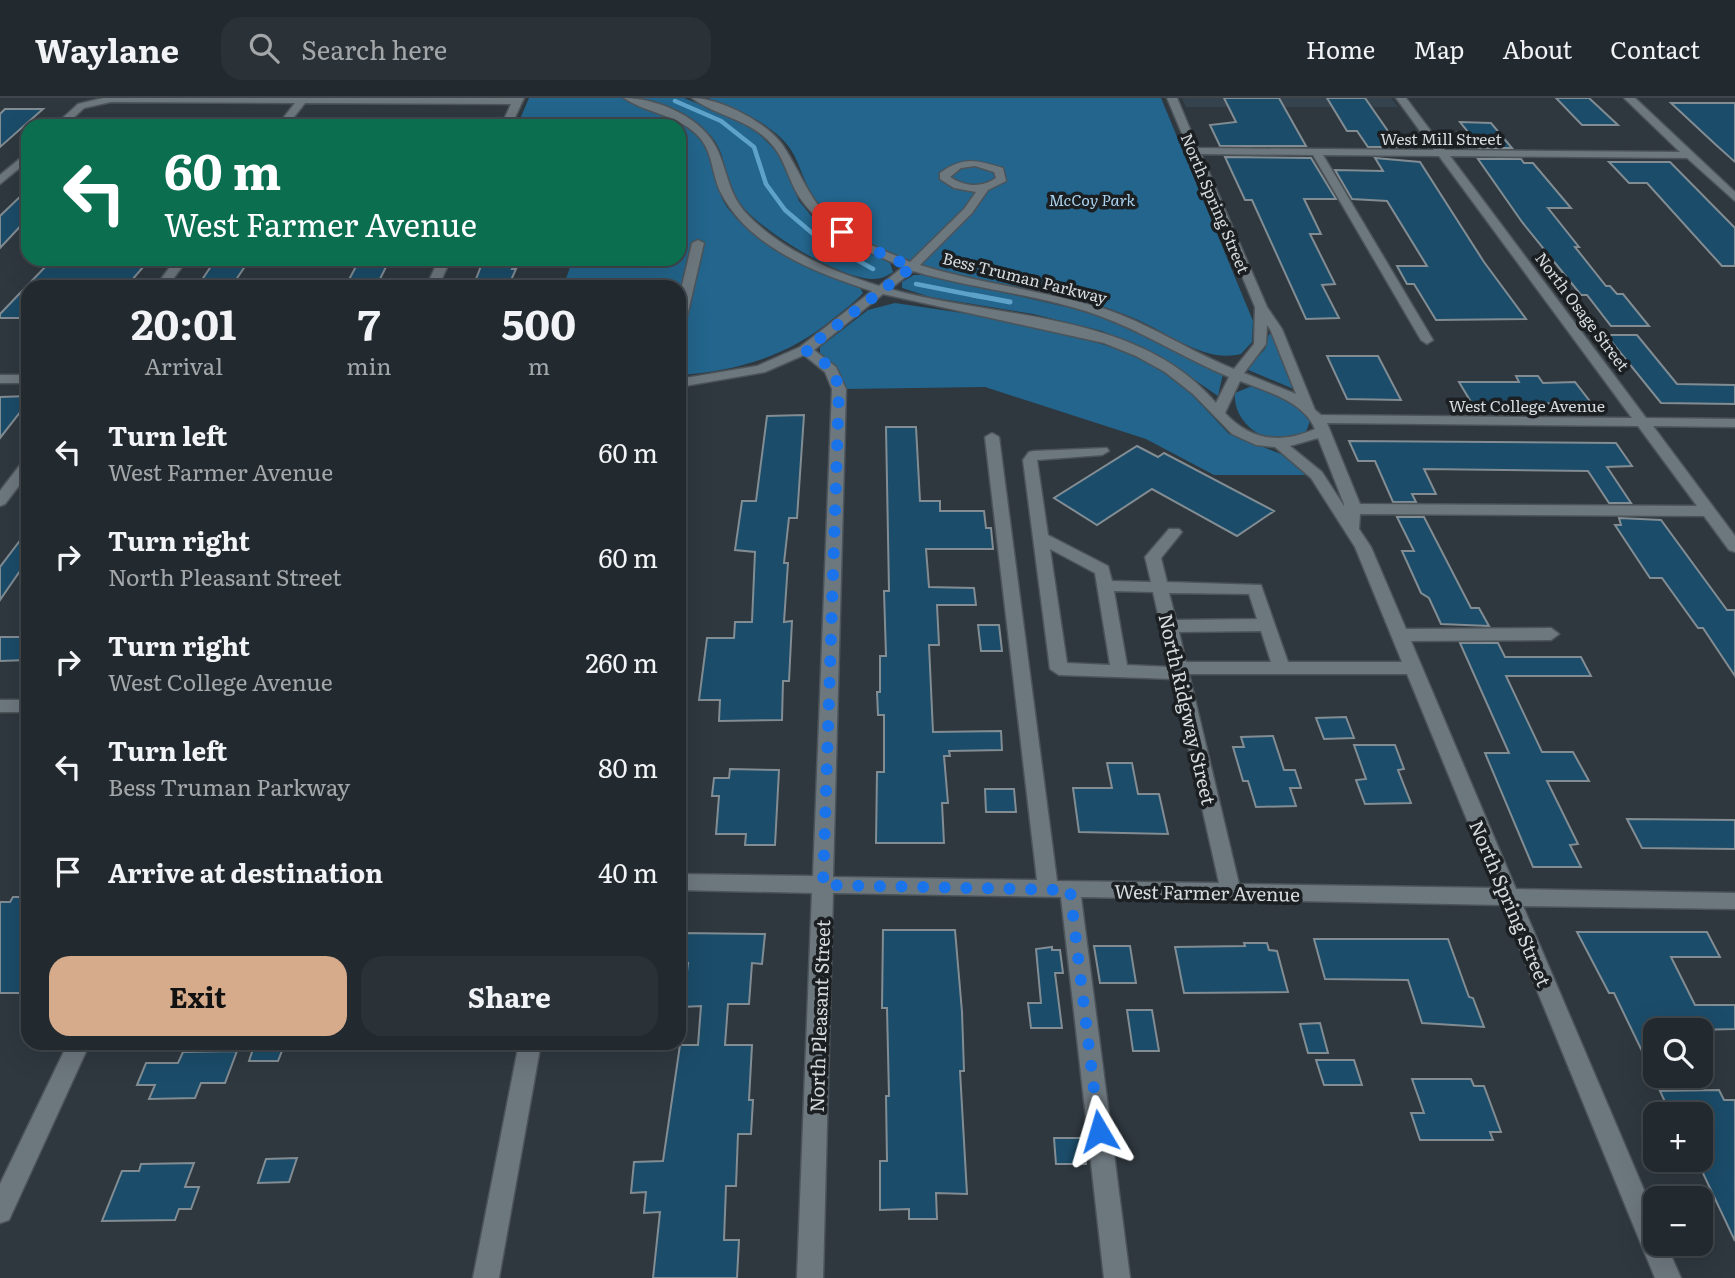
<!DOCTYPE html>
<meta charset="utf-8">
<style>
:root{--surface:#232a2f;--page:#2b3237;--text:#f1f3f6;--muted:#a3a7aa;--line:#40464b;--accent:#d6ab8b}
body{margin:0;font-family:Literata,serif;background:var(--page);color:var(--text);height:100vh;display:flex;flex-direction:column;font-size:26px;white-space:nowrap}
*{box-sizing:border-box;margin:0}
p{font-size:23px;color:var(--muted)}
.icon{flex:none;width:38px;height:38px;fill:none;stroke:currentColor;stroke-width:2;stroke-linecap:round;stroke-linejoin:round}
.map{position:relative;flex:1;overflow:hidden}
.side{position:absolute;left:21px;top:182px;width:665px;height:770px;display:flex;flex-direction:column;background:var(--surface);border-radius:21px;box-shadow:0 7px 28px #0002,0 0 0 2px var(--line)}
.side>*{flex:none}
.banner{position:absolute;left:21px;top:21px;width:665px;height:147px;border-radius:21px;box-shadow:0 7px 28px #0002,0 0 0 2px var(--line);background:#0b6e4f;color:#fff;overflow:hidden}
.tools{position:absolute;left:1643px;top:920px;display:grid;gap:14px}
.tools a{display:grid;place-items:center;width:70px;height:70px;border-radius:14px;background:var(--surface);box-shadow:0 7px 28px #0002,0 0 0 2px var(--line);font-size:35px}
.pin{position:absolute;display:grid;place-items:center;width:60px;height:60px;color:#fff;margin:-30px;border-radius:14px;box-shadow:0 4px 10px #0006}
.me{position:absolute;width:77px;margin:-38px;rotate:353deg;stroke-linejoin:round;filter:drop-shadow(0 0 5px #0008)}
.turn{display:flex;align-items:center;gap:24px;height:147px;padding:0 28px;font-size:32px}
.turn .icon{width:91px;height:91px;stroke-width:2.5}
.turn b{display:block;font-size:49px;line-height:60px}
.eta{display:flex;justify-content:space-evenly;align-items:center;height:119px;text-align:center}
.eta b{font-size:42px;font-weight:700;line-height:49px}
.button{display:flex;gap:14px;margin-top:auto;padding:14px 28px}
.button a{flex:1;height:80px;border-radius:21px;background:var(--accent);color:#111;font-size:28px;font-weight:700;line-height:80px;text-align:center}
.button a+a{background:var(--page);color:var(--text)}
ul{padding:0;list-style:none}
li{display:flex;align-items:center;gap:21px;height:105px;padding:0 28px}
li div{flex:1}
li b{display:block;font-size:26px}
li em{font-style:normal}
header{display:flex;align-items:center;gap:42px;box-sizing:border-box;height:98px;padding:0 35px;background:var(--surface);border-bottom:2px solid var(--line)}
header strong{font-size:33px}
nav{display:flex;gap:38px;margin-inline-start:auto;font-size:24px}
.search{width:490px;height:63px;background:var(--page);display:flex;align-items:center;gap:18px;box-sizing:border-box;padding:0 24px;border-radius:21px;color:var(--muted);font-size:26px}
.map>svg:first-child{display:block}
</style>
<header>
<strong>Waylane</strong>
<div class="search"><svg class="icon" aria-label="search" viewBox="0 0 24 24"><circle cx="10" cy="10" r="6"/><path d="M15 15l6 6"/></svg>Search here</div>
<nav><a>Home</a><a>Map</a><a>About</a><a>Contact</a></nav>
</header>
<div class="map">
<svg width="1735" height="1180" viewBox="0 0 1735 1180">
<rect width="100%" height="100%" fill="#2f383f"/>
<!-- built -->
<path fill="#34434d" d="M1182 0H1391L1398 9H1186Z"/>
<!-- green -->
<path fill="#23658c" d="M529 0C559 0 592 0 621 0 643 3 694 25 705 45 718 68 713 94 731 114 762 152 817 171 860 190L863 195C855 204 844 212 834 220 789 258 738 273 679 277V189H563L573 161H679V28H616L618 20 520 21Z
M640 0H684L739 22 756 33 780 57 799 103 814 121 841 141 890 165 893 174C887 178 882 181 873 181 839 181 750 128 734 97 723 78 727 56 711 38 693 19 663 9 640 0Z
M708 0H1161L1253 223 1252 244 1241 256C1204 265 1170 236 1138 222 1047 180 934 191 850 133 833 121 816 107 807 87 801 74 797 60 789 49 770 24 736 11 708 0Z
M926 177 1088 214 1145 236 1223 276 1218 298 1160 258 1102 233 1033 216 930 199 902 190V184L914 177Z
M895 205 1023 224 1119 251 1143 262 1182 286 1229 336 1281 356 1307 377H1214L1146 341 985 289 845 291 838 272 820 255V249L868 212Z
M1269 236H1273L1296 292 1246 271 1265 251Z
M1252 288C1274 291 1296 306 1310 323L1306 334C1278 356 1232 330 1235 295Z"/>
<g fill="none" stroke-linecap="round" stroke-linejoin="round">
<!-- stream-far1 -->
<path stroke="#5ea2ca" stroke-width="4.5" d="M675 3 721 23 754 49 766 86 785 112 818 140 873 171
M916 186 982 199"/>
<!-- stream -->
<path stroke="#5ea2ca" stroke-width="5" d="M973 197 1010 204"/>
</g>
<!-- building -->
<path fill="#1b4c69" stroke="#828c93" stroke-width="2" d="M1224 0H1279L1306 48H1220L1210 27 1236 24Z
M1327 0H1365L1399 49H1368L1357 33H1347Z
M1556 0H1589L1618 27H1582Z
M1671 5H1735V64L1715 46Z
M5 11H43L0 49V16Z
M1460 24 1491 25 1512 50H1469L1458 34H1468Z
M1225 59 1311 60 1336 101H1304L1321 136H1310L1335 186 1322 187 1339 220 1306 221 1252 102H1245Z
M1375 60 1420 64 1484 164 1526 221 1436 222 1414 186H1407L1397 168H1427L1387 103 1352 101 1335 72 1383 73Z
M1478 61H1521L1524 65H1533L1571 110H1548L1579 149H1575L1606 188H1610L1617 196H1623L1649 228H1611L1587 197H1581L1522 124Z
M1609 64H1670L1735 130V168H1722L1647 85H1629Z
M28 91V120L0 150V118Z
M114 161H150L126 189H28V220H0V216L46 168H108Z
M216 161H250L231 189H197Z
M360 161H390L376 189H345Z
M481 168 513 169 512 171H516L508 189H473Z
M1606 237H1637L1677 286 1735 287V306L1661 305Z
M1327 258H1378L1401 302 1347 301Z
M1516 278H1538L1543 285 1575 284 1592 306 1471 304 1459 284H1519Z
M28 298V304L0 340V299Z
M804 317 797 420H789L784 465H788L784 524 792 523 789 583H783L782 622 719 623 720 602H699L707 540H734L735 524H752L755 454 735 452 742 403H756L767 318Z
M886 329H916L920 403H940V413H984L986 430H991L993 451H926L929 489 974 490 976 507H937L939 547H929L933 634 1001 633 1002 652 949 653 950 658H944L948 705H942L944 745H876L877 674H884V617H878L877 594H880V558H886L884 493H889Z
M1349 343 1616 345 1632 368 1607 369 1631 405H1609L1588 373 1424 371 1436 396H1412L1416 404H1393L1375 363H1358Z
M1137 348 1158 359 1164 355 1274 413 1237 438 1152 391 1097 427 1054 400Z
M1397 419H1424L1471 510H1479L1489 528 1441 526 1429 500 1421 495 1402 453H1414Z
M1619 420 1661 422 1727 512H1735V578L1703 530H1698L1662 480H1650L1615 427H1621Z
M28 432V473H20L0 502V469Z
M978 527H999L1002 553H981Z
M0 539H28V562L0 563Z
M1460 545H1498L1505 559H1581L1591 578H1506L1542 654H1573L1589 683H1547L1578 746 1570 747 1581 769H1533L1485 655H1509Z
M1346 619 1354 640 1324 641 1316 620Z
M1273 638 1284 672H1295L1301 690H1290L1296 708 1256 709 1248 683H1243L1233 649H1244L1241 639Z
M1354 647H1395L1404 671 1398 672 1411 705 1365 706 1356 682 1366 681Z
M1107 665H1132L1138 696H1159L1168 736 1079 734 1073 690H1112Z
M730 671 779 672 775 747H745L746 736H716L719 698H712L714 680H729Z
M985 691H1014L1016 714H986Z
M1627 721 1735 722V751L1642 750Z
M13 799H28V882L20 895H0V804H10Z
M883 832H955L962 914 964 973H960L967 1096 936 1095 937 1121H909V1111L880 1112V1063H887L886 998H889L887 910H882Z
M1577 834H1707L1720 859H1671L1695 907H1735V931L1656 933V982L1614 895H1609Z
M681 835 765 836 762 866 752 865 749 906H728L725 947H752L749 1002H753L751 1036H738L736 1088H726L724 1142H739L737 1180H653L660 1114 644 1115 646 1094 631 1095 634 1064 663 1063 680 947H698L701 908 683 909 688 865H679Z
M1314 841H1448L1469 899 1473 900 1484 929 1422 925 1408 882 1325 881Z
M1244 845H1267L1269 852 1277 853 1288 894 1184 895 1175 849 1245 848Z
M1094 848H1130L1136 885H1100Z
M1052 849V852H1060L1063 875H1055L1062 930H1031L1028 905H1041L1036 851Z
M1127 912H1152L1159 953H1133Z
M1320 925 1328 955H1308L1300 926Z
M255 945H285L278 963H249Z
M237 953 225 985H201L195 1000 149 1001 155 987H137L146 965H178L183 954Z
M1316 962H1354L1362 987H1324Z
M1412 981H1471L1474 988H1484L1501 1034H1490L1493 1042H1420L1411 1015H1424Z
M1719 992 1724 1002H1735V1143L1701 1071V1017H1671L1660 993Z
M1054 1040H1083L1086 1066H1056Z
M297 1060 289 1084 258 1085 266 1061Z
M194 1065 185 1089H199L191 1111H179L175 1122 102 1123 122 1073H139L141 1066Z"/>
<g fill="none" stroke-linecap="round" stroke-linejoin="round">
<!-- minor casing -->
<g stroke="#4c5459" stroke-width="3">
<path id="minor" d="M103 0H524L511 28H501L511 6 305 5 287 28H277L295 5 111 4 84 10 65 28H54L78 6Z
M624 0C658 0 704 20 718 53 728 76 729 97 747 116 782 153 832 173 879 188L903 169C863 152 823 135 798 97 789 82 785 63 774 49 752 21 717 19 692 0 720 0 769 25 784 49 799 72 807 96 826 117 847 140 882 151 910 164L964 111 976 94 954 90 940 81V75C964 58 976 62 1003 70L1006 83 988 92 972 115 920 167C980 186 1042 192 1102 210 1149 225 1189 253 1234 271L1254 246 1255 209 1167 0H1177L1198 50 1434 52 1396 0H1406L1445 52 1680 54 1624 0H1635L1735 94V103L1687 60 1450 58 1646 320 1735 321V329L1653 328 1735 438V454L1729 452 1704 418 1360 416 1359 431 1371 449 1406 531 1551 530 1559 536 1551 542 1411 543 1516 791 1735 795V811L1523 808 1656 1120V1146H1666L1681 1180H1655L1502 807 1081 799 1130 1180H1104L1061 799 833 795 823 1180H797L812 795 679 792V776L813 778 832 291 825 274 804 257 765 274 679 289V281L757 268 800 249 872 193C817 175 749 150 721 95 712 78 713 55 700 40 679 16 647 16 624 0ZM1201 56 1313 57 1421 242 1427 246 1433 242 1323 57 1439 58 1632 320 1321 317 1315 312 1282 231 1267 209ZM975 68 994 74 996 80C982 90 965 89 950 79L961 70ZM913 173C973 191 1037 196 1097 217 1143 233 1183 260 1229 279L1216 305C1138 213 997 221 890 191ZM883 196 1104 245 1136 258 1165 274 1193 296 1232 336 1256 347 1275 349 1311 380 1355 449 1402 564H1288L1261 487 1167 484 1161 460 1182 434 1179 431H1169L1145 459 1151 484 1112 483 1108 468 1048 437 1037 362 1102 357 1109 353 1107 350 1034 353 1029 354 1023 362 1050 571 1059 577 1173 581 1219 785 1057 783 999 339 992 335 985 339 1037 782 833 779 846 291 836 269 814 252ZM1267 227 1270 231 1296 296 1244 275 1266 246ZM1240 283C1265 293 1304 303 1315 331 1281 346 1251 343 1225 315ZM1327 325 1638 328 1697 408 1360 406ZM1318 340 1344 406V408L1322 374 1290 348ZM1050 451 1095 475 1110 567 1067 565ZM1114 493 1153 494 1170 569 1127 567ZM1169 495 1249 496 1257 521 1176 522ZM1261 533 1271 564H1186L1179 534ZM1189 576H1407L1495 790 1239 786Z
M28 54V63L0 86V77Z
M698 142 704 145 685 227 679 231V200L692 145Z
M176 161H188L167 189H155Z
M439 161H451L438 189H426Z
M0 277H28V285H0Z
M28 362V376L5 406 0 408V393L23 363Z
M0 602H28V614H0Z
M68 945H90L9 1122 0 1125V1086Z
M519 945H541L499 1180H473Z"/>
</g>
<!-- minor -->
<use href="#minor" fill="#6d777e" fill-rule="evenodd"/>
</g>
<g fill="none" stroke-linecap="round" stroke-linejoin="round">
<!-- route -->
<path stroke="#1a73e8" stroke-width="12" stroke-dasharray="0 21.6" d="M842 134 860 146 912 169 805 252C822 261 835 271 839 291L823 787 1070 792 1099 1033"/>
</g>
<g text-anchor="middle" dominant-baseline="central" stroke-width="7" stroke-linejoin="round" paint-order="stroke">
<!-- far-street labels -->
<g font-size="16" fill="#d4dade" stroke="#1b1f22">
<text x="1441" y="40">West Mill Street</text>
<text transform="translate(1216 105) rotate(67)">North Spring Street</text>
<text transform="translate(1025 179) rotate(14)">Bess Truman Parkway</text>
<text transform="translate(1583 213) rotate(53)">North Osage Street</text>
<text x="1527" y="307">West College Avenue</text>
</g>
<!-- far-park labels -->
<g font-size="16" font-style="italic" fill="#aad3f0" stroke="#1b1f22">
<text x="1092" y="101">McCoy Park</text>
</g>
<!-- street labels -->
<g font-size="19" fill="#d4dade" stroke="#1b1f22">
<text transform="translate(1188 611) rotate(77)">North Ridgway Street</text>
<text transform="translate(1207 794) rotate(1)">West Farmer Avenue</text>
<text transform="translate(1511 805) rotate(67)">North Spring Street</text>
<text transform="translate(819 918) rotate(-88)">North Pleasant Street</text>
</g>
</g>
</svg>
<div class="tools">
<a><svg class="icon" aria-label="search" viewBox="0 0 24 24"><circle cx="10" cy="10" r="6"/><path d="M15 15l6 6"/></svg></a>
<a>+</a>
<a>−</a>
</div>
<div class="pin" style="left:842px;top:134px;background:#d93025"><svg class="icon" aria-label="arrive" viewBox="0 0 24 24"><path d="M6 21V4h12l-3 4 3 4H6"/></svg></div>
<svg class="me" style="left:1099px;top:1033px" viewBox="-20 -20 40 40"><path d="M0-17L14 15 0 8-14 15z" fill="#1a73e8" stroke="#fff" stroke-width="4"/></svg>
<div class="banner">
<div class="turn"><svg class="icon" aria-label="left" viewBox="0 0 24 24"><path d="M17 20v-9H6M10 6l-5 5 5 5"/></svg><div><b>60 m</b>West Farmer Avenue</div></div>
</div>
<section class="side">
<div class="eta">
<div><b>20:01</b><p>Arrival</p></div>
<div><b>7</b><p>min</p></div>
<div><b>500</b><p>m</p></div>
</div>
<ul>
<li><svg class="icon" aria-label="left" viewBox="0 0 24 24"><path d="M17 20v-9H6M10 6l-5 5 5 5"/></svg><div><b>Turn left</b><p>West Farmer Avenue</p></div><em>60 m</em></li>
<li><svg class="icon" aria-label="right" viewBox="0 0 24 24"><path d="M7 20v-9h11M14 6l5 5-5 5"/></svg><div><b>Turn right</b><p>North Pleasant Street</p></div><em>60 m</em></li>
<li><svg class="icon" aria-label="right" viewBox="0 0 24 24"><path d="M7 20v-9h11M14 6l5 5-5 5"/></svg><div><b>Turn right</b><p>West College Avenue</p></div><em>260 m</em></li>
<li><svg class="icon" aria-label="left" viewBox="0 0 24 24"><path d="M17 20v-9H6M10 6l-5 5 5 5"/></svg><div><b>Turn left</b><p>Bess Truman Parkway</p></div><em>80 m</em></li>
<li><svg class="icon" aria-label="arrive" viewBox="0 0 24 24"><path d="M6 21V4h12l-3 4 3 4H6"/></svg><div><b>Arrive at destination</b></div><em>40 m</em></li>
</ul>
<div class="button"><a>Exit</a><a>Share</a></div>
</section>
</div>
